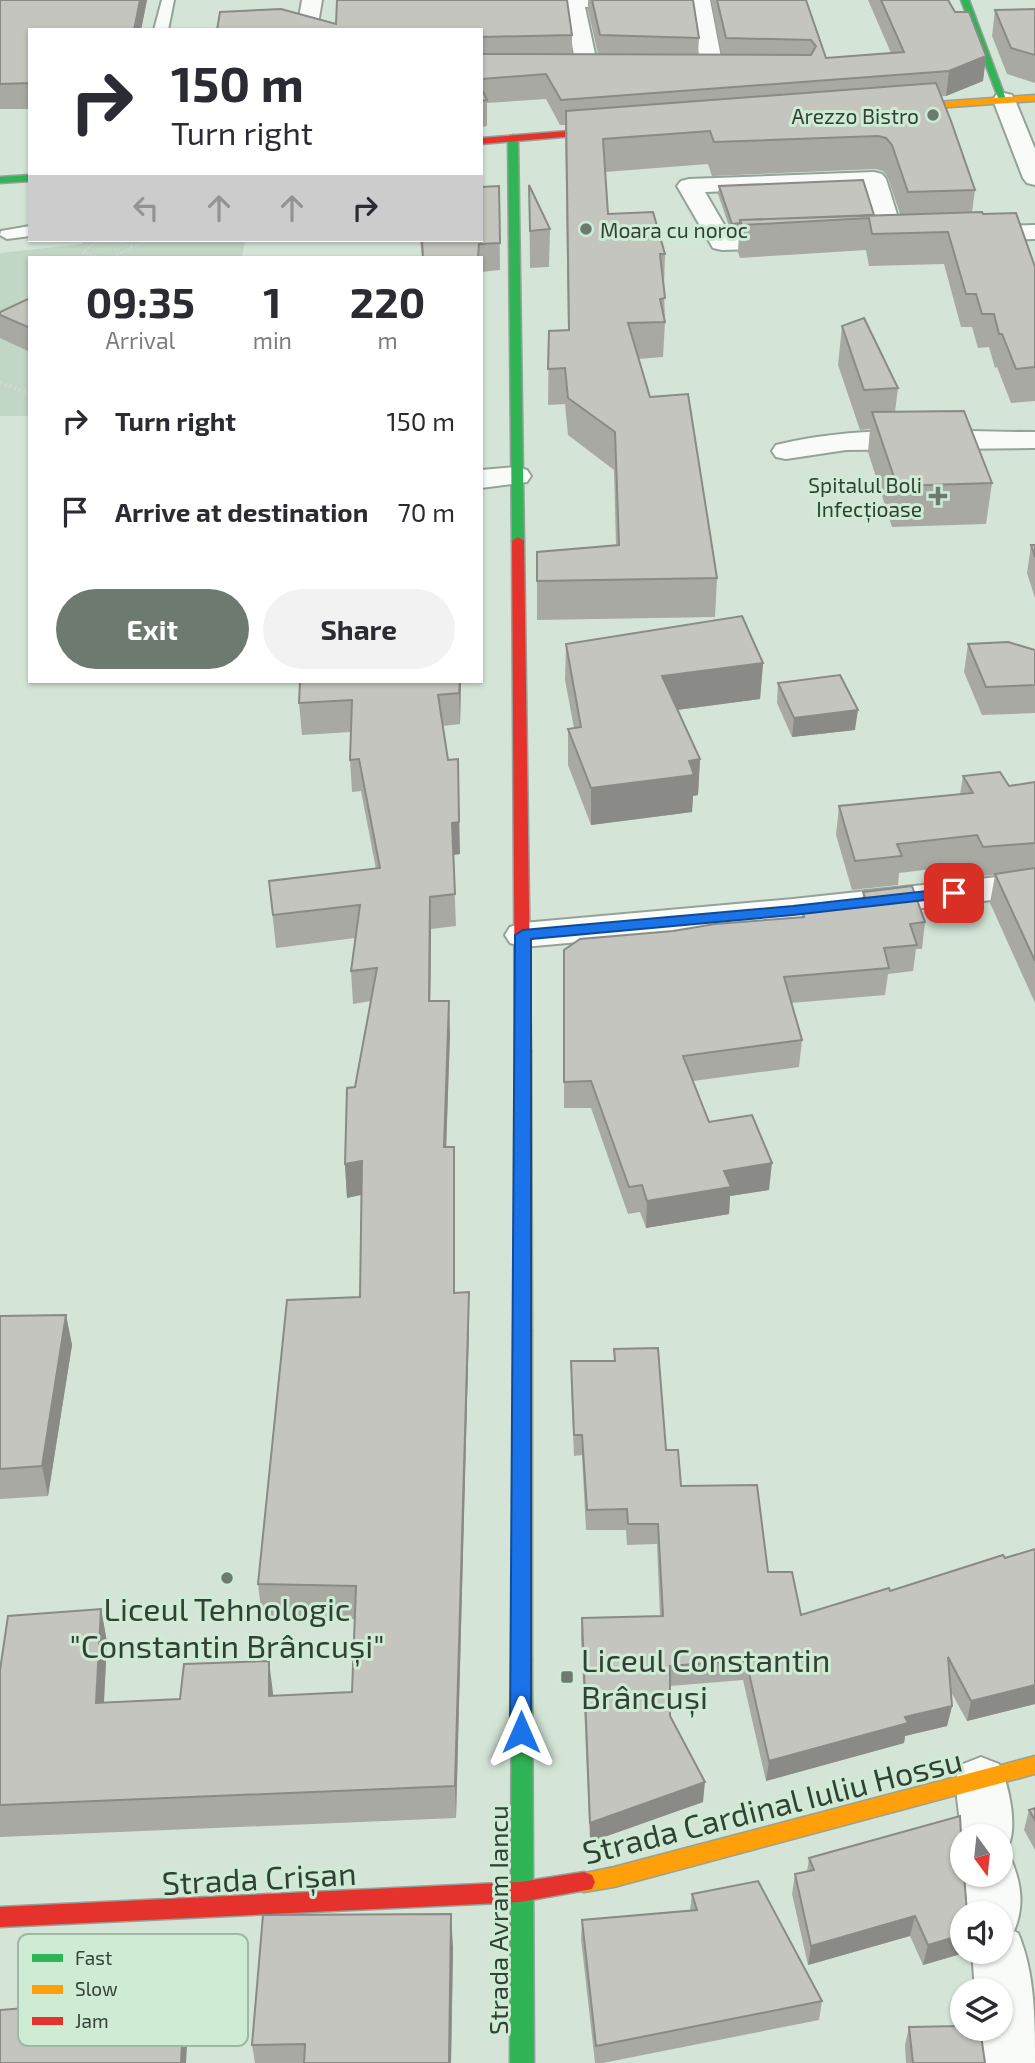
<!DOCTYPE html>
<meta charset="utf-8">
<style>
:root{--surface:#fff;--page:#f2f2f3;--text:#2b2b33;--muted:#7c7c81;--accent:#6c7a6f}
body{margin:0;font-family:"Exo 2",sans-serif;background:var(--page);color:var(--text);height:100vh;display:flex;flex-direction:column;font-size:26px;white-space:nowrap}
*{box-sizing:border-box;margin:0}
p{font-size:23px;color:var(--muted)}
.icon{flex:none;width:38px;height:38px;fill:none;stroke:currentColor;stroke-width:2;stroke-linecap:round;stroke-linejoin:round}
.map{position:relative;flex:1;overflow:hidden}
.side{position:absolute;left:28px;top:256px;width:455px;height:427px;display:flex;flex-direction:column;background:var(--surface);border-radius:0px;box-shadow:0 2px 5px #0004}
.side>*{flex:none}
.hud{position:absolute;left:28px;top:28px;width:455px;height:214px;border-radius:0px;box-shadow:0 2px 5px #0004;background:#fff;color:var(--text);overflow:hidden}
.needle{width:46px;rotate:165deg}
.tools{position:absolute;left:950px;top:1824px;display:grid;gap:14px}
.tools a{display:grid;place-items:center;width:63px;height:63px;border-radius:50%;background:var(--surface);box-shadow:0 2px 5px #0004;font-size:35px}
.pin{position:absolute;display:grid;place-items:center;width:60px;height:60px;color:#fff;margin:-30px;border-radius:14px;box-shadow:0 4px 10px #0006}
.me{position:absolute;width:77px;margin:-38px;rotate:0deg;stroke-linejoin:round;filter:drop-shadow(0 0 5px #0008)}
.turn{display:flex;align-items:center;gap:24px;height:147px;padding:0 28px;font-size:32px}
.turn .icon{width:91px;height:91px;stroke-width:2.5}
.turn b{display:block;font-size:49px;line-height:60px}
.lanes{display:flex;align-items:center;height:66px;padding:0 28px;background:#0003;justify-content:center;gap:35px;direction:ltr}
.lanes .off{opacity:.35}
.eta{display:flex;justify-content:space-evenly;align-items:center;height:119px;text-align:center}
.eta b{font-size:42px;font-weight:700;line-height:49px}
.primary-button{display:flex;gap:14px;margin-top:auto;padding:14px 28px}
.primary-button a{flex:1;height:80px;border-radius:42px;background:var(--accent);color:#fff;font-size:28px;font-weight:700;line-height:80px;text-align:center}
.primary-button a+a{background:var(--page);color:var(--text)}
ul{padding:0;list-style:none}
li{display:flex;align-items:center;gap:21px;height:91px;padding:0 28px}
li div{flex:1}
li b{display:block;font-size:26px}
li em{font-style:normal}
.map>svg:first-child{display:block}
</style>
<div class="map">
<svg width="1035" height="2063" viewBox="0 0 1035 2063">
<rect width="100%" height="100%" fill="#d4e5d7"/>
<!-- green -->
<path fill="#c1d6c5" d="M83 240H245L242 257H30V416H0V253L83 244Z"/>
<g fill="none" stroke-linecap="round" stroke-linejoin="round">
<!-- lane casing -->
<g stroke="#95a298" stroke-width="4">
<path id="lane" d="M162 0H174L168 30H154Z
M30 226V236L7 239 0 235 1 231Z"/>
</g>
<!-- street casing -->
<g stroke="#95a298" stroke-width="4">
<path id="street" d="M302 0H322L317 30H297Z
M565 0H648L645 4 638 6 585 7 598 68 595 73H579L576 68Z
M690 0H710L724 73 721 78H705L702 73Z
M1004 93 1012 95 1015 100 1035 149V185L1027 183 1023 178 993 100 996 95Z
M874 172 882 174 886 179 904 237 901 242 892 244 883 242 880 237 864 186 705 192 730 235 792 234 801 236 804 241 801 246 792 248 722 250 713 248 677 186 681 181 689 179Z
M1035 225V239L971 241 962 239 959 234 962 229 971 227Z
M1035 432V448L846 450 786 459 776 457 772 451 776 445C859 424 950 432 1035 432Z
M517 467 527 470 531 476 527 482 481 488V470Z
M1035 873V895L793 923 523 947 510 943 505 935 510 927 523 923 793 899Z
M981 1757 999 1764C1009 1785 1021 1836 1003 1854L1010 1857C1021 1882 1025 1905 1014 1931L1018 1933C1035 1972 1035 2021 1035 2063H983L979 2028H1001V1990H975L972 1951H1001V1913H968L964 1874H1001V1836H962V1840L955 1780 963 1764Z"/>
</g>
<!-- fast casing -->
<g stroke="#95a298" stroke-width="3">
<path id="fast" d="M961 0H969L1007 102 999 100Z
M513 135 518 138 524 541 518 545 512 541 508 138Z
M30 175V181L0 183V177Z
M523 1046 531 1051 532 1331 529 1336 523 1338 517 1336 514 1331 515 1051Z
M522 1651 529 1654 532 1660 534 2063H510L512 1660 515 1654Z"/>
</g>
<!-- slow casing -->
<g stroke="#95a298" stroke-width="3">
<path id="slow" d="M1035 95V101L894 111 889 108 894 105Z
M523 1324 529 1326 532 1331V1660L529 1666 522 1669 515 1666 512 1660 514 1331 517 1326Z
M1035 1756V1774L614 1887 584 1892 576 1889 573 1882 576 1875 614 1867Z"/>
</g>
<!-- jam casing -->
<g stroke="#95a298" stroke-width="3">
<path id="jam" d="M618 127 621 128V132L481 144V138Z
M518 537 524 541 531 1051 523 1056 515 1051 512 541Z
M584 1872 592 1875 595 1882 592 1889 520 1902 0 1927V1907L520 1882Z"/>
</g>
<!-- path-far1 -->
<path stroke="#d1d7d3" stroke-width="2.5" stroke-dasharray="2 2" stroke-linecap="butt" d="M107 240 135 246 147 240
M100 257 83 253 93 243 106 240
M113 257 134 246"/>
<!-- path -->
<path stroke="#d1d7d3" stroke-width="3.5" stroke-dasharray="2.5 2.5" stroke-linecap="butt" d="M0 382 30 394"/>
<!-- lane -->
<use href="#lane" fill="#f9fbf9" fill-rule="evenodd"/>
<!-- street -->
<use href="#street" fill="#f9fbf9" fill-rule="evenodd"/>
<!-- fast -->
<use href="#fast" fill="#30b455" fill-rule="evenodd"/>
<!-- slow -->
<use href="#slow" fill="#ff9f0a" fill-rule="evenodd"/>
<!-- jam -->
<use href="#jam" fill="#e5322d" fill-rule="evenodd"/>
</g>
<!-- wall -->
<path fill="#a9a9a4" d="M0 0H147L141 30H30V109H0Z
M337 0H567L572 35V54H598L588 10V0H693L699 38 698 54H722L711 0H806L826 58 891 53 868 0H948L955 12H969L986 56 983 81 946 96H941L975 190 972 212H982L983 214 1016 213 1035 267V401L1011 403 997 367 995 368 989 347 978 348 972 327H961L944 264 869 266 866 250 740 258 738 252 739 232H731L718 194 719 186 863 180 874 215 900 214 888 178 883 171 875 169 712 176 708 164 605 172 608 214 653 212 665 254 664 289 665 322 663 357 638 359 650 397 688 394 717 578 715 617 537 620V552L616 546 614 470 568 435 565 404 548 405 549 331 568 330 565 125H560L546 99 487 103V126L481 127V30H217L220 12 281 9 336 24Z
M1035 9V83L1007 74 992 36 995 10Z
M529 185 550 229 549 267 530 268Z
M499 186 500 270 481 272V257H422L420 240H481Z
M30 298V352L0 338V312Z
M842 326 898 388 895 412 992 483 986 524 892 527 868 452 870 429 860 430 838 365Z
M1031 545H1035V598L1027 573Z
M566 644 763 663 760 699 678 710 700 759 698 795 693 796 692 812 591 825 568 765V729L574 728 565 680Z
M968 644 1035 650V713L982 715 964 672Z
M300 681H461L460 724 443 726 460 854 453 855 456 926 431 929 430 1001 450 1034 446 1147H454V1293L469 1292V1326L456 1818 0 1837V1670L101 1609 107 1642 104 1703 352 1692 355 1619 262 1617 258 1584 360 1297 362 1195 347 1198 345 1164 355 1087 371 1001 353 1004 351 971 355 938 276 948 269 881 376 869 361 791 352 792 350 760 351 732 302 735 299 703Z
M778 683 855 730 792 737 777 703Z
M963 776 1009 786 1035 782V1003L990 903 995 875 978 876 973 864 899 873 898 885 852 890 836 835 839 806 960 794Z
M863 892 925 922 922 949H916L913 971 888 974 885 995 791 1003 802 1040 799 1067 693 1081 709 1122 769 1190 730 1196 729 1214 646 1228 640 1212 628 1214 591 1108H564V977L673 931 802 917 803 913 862 906Z
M66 1315 72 1345 48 1496 0 1499V1316Z
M614 1349 666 1450 681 1486 768 1572 801 1615 890 1591 1035 1549V1704L967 1721 950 1690 952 1706 947 1726 905 1736 904 1743 766 1781 743 1680 670 1686V1716L703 1802 590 1842 581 1638 582 1618 660 1616 657 1544 627 1545 626 1530H586L582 1455 574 1456 571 1382V1361H614Z
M1035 1808V1850L1024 1830 1029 1810Z
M960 1816 962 1951H964V1953L923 1965 910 1936 808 1965 792 1894 795 1874 807 1872 809 1858Z
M692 1894 822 2001 819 2020 603 2063H595L581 1939 582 1920 690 1911Z
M453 1947 451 2063H255L252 2045Z
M909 2027 985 2063H906L905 2045Z"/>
<!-- shaded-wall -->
<path fill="#8a8a86" d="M140 0H147L141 30H134Z
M986 56 983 81 946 96 949 71Z
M763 663 760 699 660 712 662 676Z
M460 681H461L460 724 459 693Z
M858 710 855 730 792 737 794 718Z
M458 759 460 854 452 855V823Z
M700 759 698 795 693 796 692 812 591 825V788Z
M430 897 431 929 430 1034 429 1001Z
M449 1001 450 1034 445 1181 444 1147Z
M362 1161 364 1194 347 1198 345 1164Z
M772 1163 769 1190 730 1196 729 1214 646 1228 647 1201 724 1171Z
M469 1292V1326L456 1818 455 1786Z
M66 1315 72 1345 48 1496 42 1466Z
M101 1609 107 1642 102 1736 96 1703Z
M269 1661 273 1693V1728L269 1696Z
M1035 1685V1704L967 1721 971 1701Z
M952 1706 947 1726 905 1736 904 1743 766 1781 769 1761 905 1717Z
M705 1782 703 1802 590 1842V1823Z
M451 1914 453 1947 451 2063H449Z
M915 1916 910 1936 808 1965 811 1946Z
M962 1935V1951H964V1953L923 1965 928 1945Z
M184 2006 188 2029 186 2063H181Z"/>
<!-- building -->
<path fill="#c5c5bf" stroke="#8a8a86" stroke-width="2" d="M0 0H140L134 30H30V83L0 84Z
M337 0H567L572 35 481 37V30H217L220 12 281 9 336 24Z
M592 0H693L699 38 600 35Z
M717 0H806L826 58 904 52 881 0H948L955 12H969L986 56 949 71 561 100 546 74 481 79V54L811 55 816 46 811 40 726 38Z
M1035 9V55L1011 48 995 10Z
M936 83 951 121 975 190 908 192 892 145 886 138 878 136 714 142 710 131 603 139 608 214 653 212 665 254H660L665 298 660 299 665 322 628 323 650 397 688 394 717 578 537 581V552L619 545 615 432 568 398 565 368 548 369 549 331 569 330 566 111Z
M481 88 487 100 481 101Z
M863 180 874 215 740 220V223L732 224 719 186Z
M529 185 550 229 530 231Z
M499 186 500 243 479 244 478 257H423L422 240H481V187Z
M982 212 983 214 1016 213 1035 267V367L1016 369 1002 334H999L994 314H982L976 294H966L948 232 872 234 869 218 742 225 740 220Z
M30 298V328L0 315V312Z
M864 318 898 388 864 390 842 326Z
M964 411 992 483 897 486 872 412Z
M1031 545H1035V557Z
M742 616 763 663 662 676 700 759 689 761 694 775 591 788 568 729 581 727 566 644Z
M1008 642 1035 650V685L986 687 968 644Z
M840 675 858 710 794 718 778 683Z
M300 681H460L459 693 438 695 448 760 458 759 459 822 452 823 455 894 430 897 429 1001H449L444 1147H454V1293L469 1292 455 1786 0 1805V1670L8 1616 101 1609 96 1703 180 1699 184 1664 269 1661V1696L352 1692 356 1586 258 1584 287 1300 360 1297 362 1161 345 1164 347 1088 355 1087 377 968 351 971 360 905 273 915 269 881 380 868 359 759 350 760 352 700 299 703Z
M1000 772 1009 786 1035 782V843L983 847 977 835 897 844 902 856 855 861 839 806 973 793 963 776Z
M1035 868V961L995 874Z
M912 886 925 922 910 924 917 945 884 948 889 968 784 977 802 1040 683 1056 709 1122 752 1115 772 1163 724 1171 731 1187 647 1201 642 1185 629 1187 591 1081 564 1082V950L580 939 673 931 715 924 804 917 803 913 868 905 863 892Z
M66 1315 42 1466 0 1469V1316Z
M658 1348 666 1450H678L681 1486 757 1485 768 1572H792L801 1615 889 1588 890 1591 1003 1555 1005 1558 1035 1549V1685L971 1701 948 1657 952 1706 905 1717 908 1723 769 1761 746 1660 670 1666V1716L705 1782 590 1823 582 1618 663 1616 658 1524H628L627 1509 587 1510 582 1435H574L571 1361H615L614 1349Z
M1035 1808V1820L1029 1810Z
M960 1816 962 1854V1874H964L967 1913H962V1935L928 1945 915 1916 811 1946 795 1874 814 1870 809 1858Z
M758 1881 822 2001 596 2046 582 1920 697 1910 692 1894Z
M451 1914 449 2063H304L305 2044 252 2045 263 1915Z
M103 2002 102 2011 184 2006 181 2063H0V2010Z
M962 2026V2028H980L985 2063H913L909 2027Z"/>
<!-- route -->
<path fill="#1a73e8" stroke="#114b97" stroke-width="2" d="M954 888 962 893 960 896 793 915 531 939V1732L528 1739 521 1741 513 1739 510 1732 515 935 523 930 793 906Z"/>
<!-- markers -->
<g fill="#6c7a6f" stroke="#cdecd3" stroke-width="2.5">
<circle cx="933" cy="115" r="7"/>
<circle cx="586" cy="229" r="7"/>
<path d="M934.5 485.5h7v7h7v7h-7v7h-7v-7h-7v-7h7z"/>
<circle cx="227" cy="1578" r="7"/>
<rect x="560" y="1670" width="14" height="14" rx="3.5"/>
</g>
<g text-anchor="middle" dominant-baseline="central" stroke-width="6" stroke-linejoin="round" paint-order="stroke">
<!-- far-poi labels -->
<g font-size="21" fill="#344037" stroke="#cdecd3" text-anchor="end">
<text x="919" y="115">Arezzo Bistro</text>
<text x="600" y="229" text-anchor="start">Moara cu noroc</text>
<text x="922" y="484">Spitalul Boli<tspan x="922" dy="24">Infecțioase</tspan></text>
</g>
<!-- street labels -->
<g font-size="26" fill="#344037" stroke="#cdecd3">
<text transform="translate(497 1920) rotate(-90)">Strada Avram Iancu</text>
</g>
<!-- near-poi labels -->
<g font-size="32" fill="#344037" stroke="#cdecd3">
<text x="227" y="1608">Liceul Tehnologic<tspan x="227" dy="37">"Constantin Brâncuși"</tspan></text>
<text x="581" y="1659" text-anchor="start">Liceul Constantin<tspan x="581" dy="37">Brâncuși</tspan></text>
</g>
<!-- near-street labels -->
<g font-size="32" fill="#344037" stroke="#cdecd3">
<text transform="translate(772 1805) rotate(-14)">Strada Cardinal Iuliu Hossu</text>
<text transform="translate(259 1877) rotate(-3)">Strada Crișan</text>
</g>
</g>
<!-- legend -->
<rect x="18" y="1934" width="230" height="112" rx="10" fill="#cdecd3" stroke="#9fb8a4" stroke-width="2"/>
<rect x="32" y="1954" width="31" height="8" fill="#30b455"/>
<rect x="32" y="1985" width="31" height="9" fill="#ff9f0a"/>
<rect x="32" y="2017" width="31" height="8" fill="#e5322d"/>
<g font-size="19" fill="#344037">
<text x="75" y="1965">Fast</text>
<text x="75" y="1996">Slow</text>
<text x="75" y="2028">Jam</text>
</g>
</svg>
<div class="tools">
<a><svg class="needle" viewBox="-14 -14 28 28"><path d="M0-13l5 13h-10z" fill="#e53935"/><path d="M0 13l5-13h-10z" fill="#7c7c81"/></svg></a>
<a><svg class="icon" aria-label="sound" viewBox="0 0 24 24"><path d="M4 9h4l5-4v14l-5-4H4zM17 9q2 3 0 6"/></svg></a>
<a><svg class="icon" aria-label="layers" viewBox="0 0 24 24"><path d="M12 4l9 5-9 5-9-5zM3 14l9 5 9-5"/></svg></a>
</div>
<div class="pin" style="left:954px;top:893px;background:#d93025"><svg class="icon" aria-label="arrive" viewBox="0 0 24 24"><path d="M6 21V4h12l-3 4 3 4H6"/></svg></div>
<svg class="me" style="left:521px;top:1732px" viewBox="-20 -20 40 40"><path d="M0-17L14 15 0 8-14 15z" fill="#1a73e8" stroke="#fff" stroke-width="4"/></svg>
<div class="hud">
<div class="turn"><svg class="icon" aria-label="right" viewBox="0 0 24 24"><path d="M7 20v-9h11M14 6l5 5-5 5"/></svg><div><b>150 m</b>Turn right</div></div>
<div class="lanes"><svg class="icon off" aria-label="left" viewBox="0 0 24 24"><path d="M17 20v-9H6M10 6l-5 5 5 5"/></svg><svg class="icon off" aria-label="ahead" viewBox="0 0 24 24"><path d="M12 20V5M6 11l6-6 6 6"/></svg><svg class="icon off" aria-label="ahead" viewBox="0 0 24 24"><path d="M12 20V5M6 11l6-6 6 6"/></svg><svg class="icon" aria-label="right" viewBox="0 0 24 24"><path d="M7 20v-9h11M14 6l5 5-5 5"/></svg></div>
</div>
<section class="side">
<div class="eta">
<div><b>09:35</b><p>Arrival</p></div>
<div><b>1</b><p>min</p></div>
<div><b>220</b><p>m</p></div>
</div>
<ul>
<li><svg class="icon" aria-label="right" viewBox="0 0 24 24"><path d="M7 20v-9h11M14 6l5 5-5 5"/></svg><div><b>Turn right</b></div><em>150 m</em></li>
<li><svg class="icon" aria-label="arrive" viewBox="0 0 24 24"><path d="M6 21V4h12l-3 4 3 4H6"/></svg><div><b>Arrive at destination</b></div><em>70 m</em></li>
</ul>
<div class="primary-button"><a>Exit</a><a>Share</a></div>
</section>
</div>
